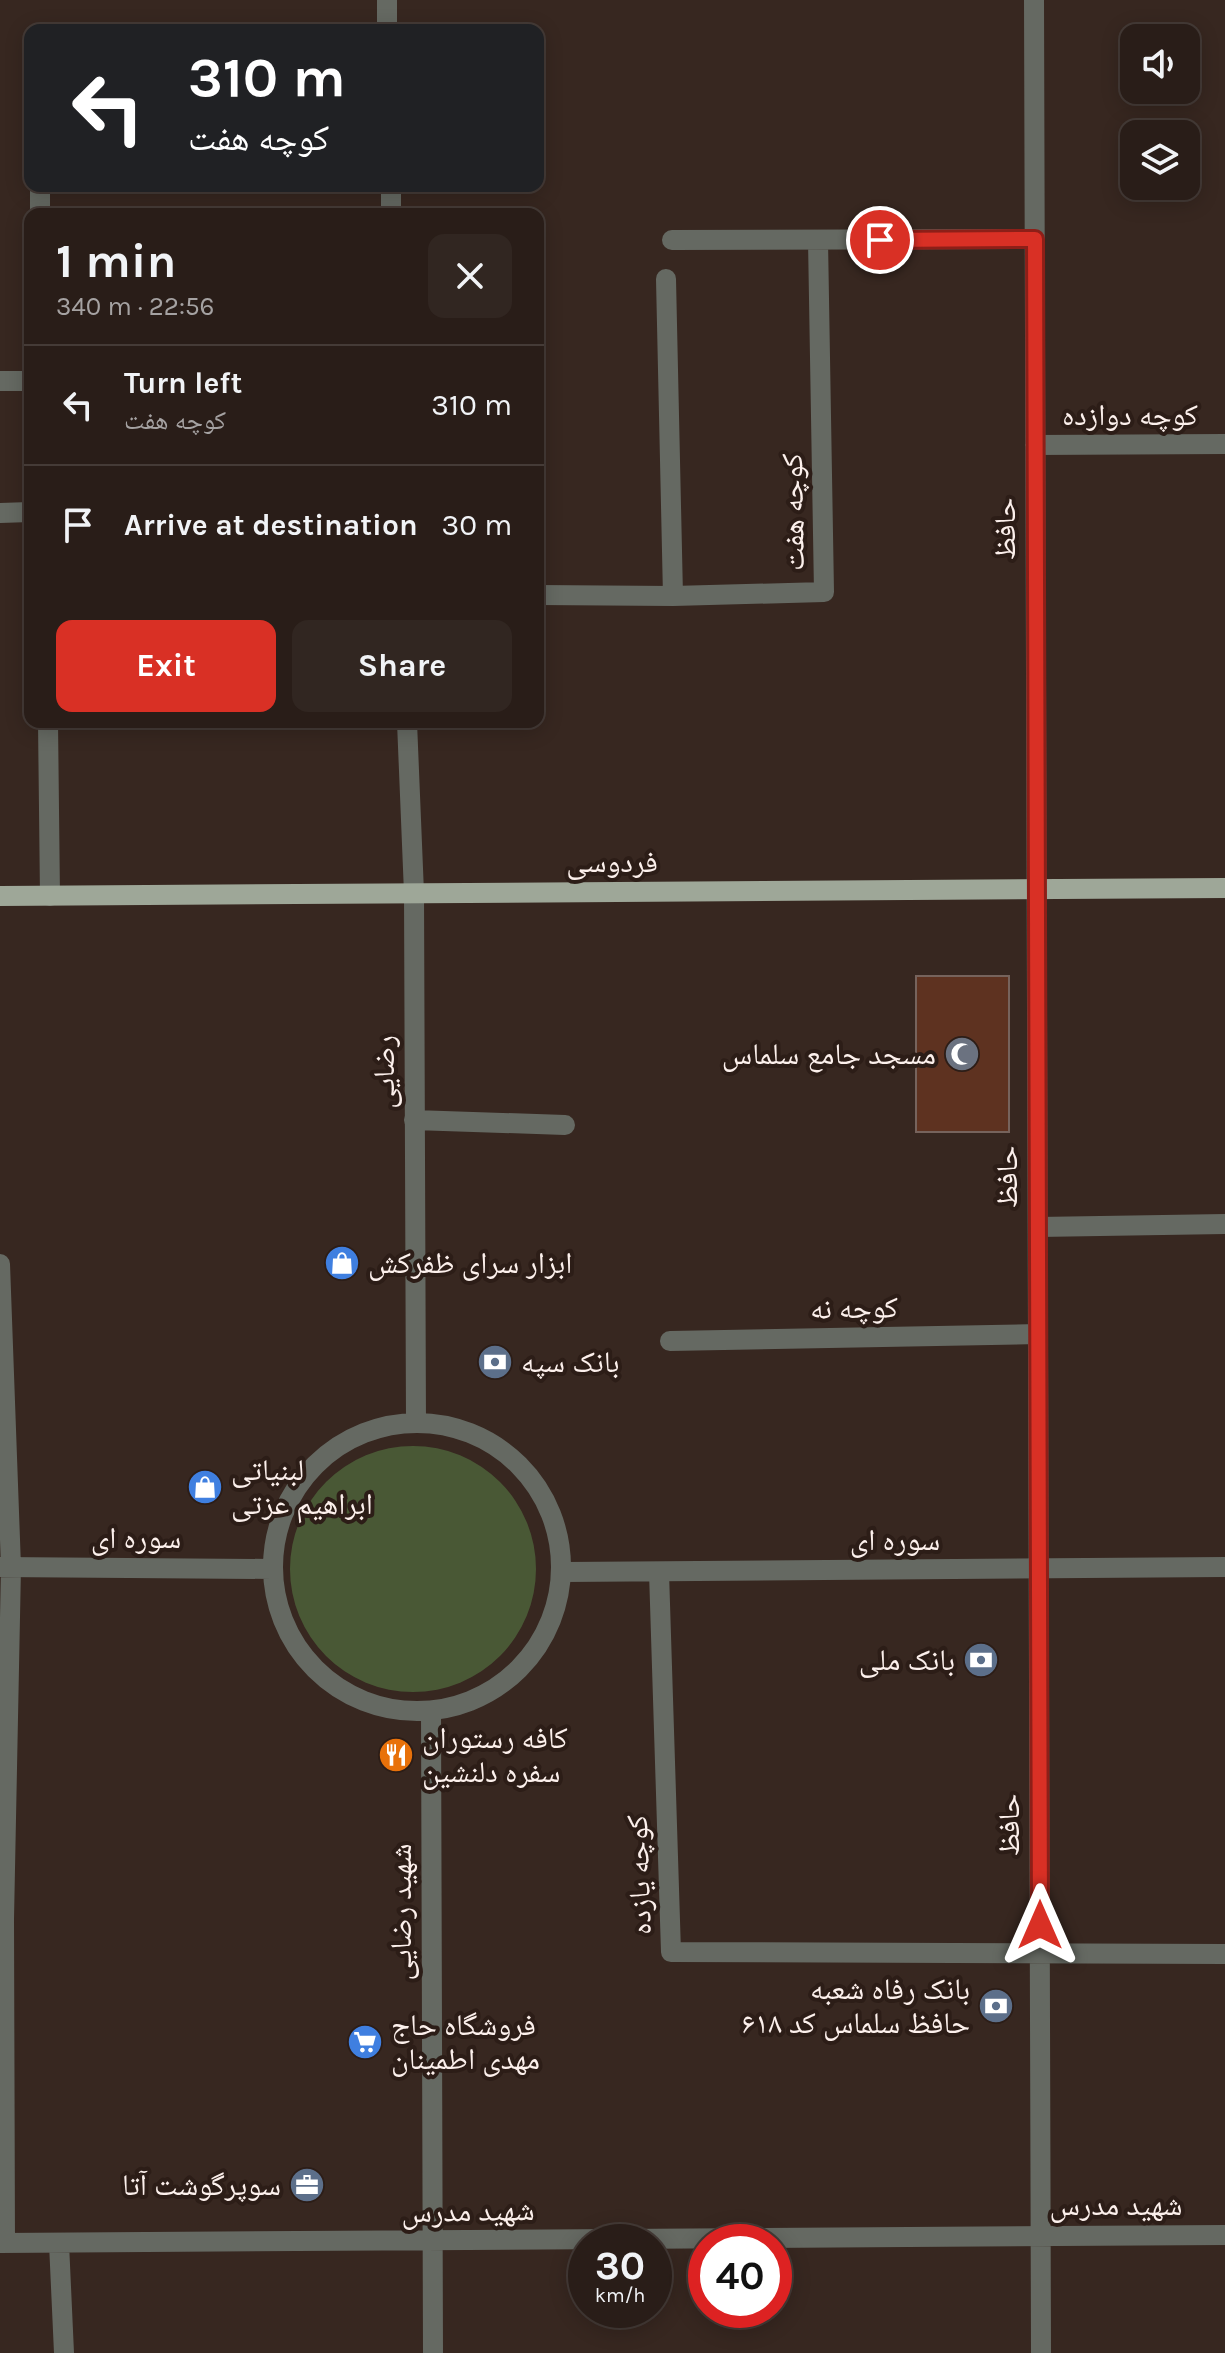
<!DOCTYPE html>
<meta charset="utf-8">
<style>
:root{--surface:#291d18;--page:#312621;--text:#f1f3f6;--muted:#a5a2a2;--line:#453b37;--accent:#d93025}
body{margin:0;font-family:Karla,"Noto Naskh Arabic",sans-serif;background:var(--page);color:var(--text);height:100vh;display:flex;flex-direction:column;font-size:30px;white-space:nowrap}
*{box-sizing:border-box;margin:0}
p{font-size:26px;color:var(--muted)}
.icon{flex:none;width:44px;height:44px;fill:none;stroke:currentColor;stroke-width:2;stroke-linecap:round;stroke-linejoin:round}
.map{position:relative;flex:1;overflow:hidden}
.sheet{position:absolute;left:24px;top:208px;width:520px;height:520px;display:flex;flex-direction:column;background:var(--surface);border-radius:16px;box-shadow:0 4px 20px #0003,0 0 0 2px var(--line)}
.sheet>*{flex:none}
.hud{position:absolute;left:24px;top:24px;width:520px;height:168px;border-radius:16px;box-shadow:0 4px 20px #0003,0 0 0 2px var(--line);background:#202124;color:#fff;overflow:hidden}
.tools{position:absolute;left:1120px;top:24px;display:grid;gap:16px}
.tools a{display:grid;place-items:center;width:80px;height:80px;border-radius:16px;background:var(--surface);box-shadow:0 4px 20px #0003,0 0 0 2px var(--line);font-size:40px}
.speed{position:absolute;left:568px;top:2224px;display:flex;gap:16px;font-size:40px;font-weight:700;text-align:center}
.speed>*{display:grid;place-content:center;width:104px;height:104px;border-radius:50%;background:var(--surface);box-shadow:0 4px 20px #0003,0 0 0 2px var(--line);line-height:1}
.speed small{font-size:20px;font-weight:400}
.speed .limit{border:12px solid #d22;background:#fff;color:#111}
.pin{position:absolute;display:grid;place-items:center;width:68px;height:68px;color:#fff;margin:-34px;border:4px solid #fff;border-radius:50%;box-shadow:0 2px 8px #0007}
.me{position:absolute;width:88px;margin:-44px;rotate:0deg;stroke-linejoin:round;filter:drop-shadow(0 0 6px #0008)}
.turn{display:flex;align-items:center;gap:28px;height:168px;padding:0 32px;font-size:36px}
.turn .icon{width:104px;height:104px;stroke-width:2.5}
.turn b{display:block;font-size:56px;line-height:68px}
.round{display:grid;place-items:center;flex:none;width:84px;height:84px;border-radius:16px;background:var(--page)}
.headline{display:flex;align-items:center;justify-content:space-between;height:136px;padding:0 32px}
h1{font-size:48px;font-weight:700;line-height:60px}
.action{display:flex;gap:16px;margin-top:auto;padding:16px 32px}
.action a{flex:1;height:92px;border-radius:16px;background:var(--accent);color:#fff;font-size:32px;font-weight:700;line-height:92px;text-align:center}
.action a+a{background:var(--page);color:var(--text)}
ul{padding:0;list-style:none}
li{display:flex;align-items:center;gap:24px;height:120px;padding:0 32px;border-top:2px solid var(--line)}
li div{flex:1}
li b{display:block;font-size:30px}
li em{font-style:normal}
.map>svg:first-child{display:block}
</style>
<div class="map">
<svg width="1225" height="2353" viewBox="0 0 1225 2353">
<rect width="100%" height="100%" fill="#372720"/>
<!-- green -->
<path fill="#495835" d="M290 1569a123 123 0 1 1 246 0a123 123 0 1 1-246 0Z"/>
<!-- building -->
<path fill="#5e3220" stroke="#76635c" stroke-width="2" d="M916 976H1009V1132H916Z"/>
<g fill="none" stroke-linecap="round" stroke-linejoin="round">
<!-- minor -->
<path stroke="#656962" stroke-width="20" d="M387 0V30
M1034 0 1041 2353
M40 186V214
M391 186V214
M672 240 1035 239
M666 279 673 596
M0 381H30
M1035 445 1225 444
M0 513 30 512
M538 595 673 596 824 592 818 240
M48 722 50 896
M407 722 414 893 416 1423
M414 1120 565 1125
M1038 1227 1225 1224
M0 1264 11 1567 4 1919 5 2243
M670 1341 1038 1334
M273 1567a144 144 0 1 1 288 0a144 144 0 1 1-288 0Z
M0 1567 271 1569
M565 1572 1225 1567
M659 1572 671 1952 1225 1954
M431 1711 433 2353
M0 2243 1225 2235
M59 2243 64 2353"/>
<!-- major -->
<path stroke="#9ea798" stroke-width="20" d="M0 896 1225 888"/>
</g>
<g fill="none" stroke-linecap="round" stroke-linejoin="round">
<!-- route casing -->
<g stroke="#8d1f18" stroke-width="20">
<path id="route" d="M880 240 1035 239 1040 1925"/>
</g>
<!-- route -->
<use href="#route" stroke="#d93025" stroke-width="14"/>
</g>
<!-- icons -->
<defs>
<g id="mosque-disc" transform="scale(1.8)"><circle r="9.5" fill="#6b7280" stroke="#2c1d17"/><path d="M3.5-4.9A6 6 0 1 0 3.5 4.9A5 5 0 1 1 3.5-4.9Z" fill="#fff"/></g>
<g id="shop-disc" transform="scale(1.8)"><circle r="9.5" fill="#3f7fe0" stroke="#2c1d17"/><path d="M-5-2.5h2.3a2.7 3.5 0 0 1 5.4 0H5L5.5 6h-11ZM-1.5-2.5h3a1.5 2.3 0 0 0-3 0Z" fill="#fff"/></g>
<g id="bank-disc" transform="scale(1.8)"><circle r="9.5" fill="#5c6f8a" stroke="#2c1d17"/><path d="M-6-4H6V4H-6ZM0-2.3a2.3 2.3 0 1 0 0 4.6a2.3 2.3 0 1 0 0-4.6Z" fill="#fff"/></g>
<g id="restaurant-disc" transform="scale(1.8)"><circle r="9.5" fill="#e8710a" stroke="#2c1d17"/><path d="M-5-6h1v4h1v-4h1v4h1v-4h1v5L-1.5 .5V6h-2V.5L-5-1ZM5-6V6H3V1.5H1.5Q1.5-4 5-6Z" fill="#fff"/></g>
<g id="supermarket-disc" transform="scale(1.8)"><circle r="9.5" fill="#3f7fe0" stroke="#2c1d17"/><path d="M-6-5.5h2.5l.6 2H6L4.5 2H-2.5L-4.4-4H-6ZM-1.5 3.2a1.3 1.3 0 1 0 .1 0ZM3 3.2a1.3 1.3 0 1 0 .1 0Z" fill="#fff"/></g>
<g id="office-disc" transform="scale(1.8)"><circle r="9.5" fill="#5c6f8a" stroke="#2c1d17"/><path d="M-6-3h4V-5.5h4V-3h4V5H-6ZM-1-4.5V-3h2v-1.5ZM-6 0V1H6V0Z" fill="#fff"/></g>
</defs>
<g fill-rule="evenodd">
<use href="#mosque-disc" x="962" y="1054"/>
<use href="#shop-disc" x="342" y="1263"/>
<use href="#bank-disc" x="495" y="1362"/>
<use href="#shop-disc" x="205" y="1487"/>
<use href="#bank-disc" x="981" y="1660"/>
<use href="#restaurant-disc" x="396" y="1755"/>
<use href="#bank-disc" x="996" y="2006"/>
<use href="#supermarket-disc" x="365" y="2042"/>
<use href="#office-disc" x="307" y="2185"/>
</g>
<g text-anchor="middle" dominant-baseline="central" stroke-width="8" stroke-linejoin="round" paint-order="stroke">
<!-- street labels -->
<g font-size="30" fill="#fcf0ec" stroke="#2c1d17">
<text x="1130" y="415">کوچه دوازده</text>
<text transform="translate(793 512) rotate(-91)">کوچه هفت</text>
<text transform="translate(1005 529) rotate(-90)">حافظ</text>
<text x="612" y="862">فردوسی</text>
<text transform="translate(384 1072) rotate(-90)">رضایی</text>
<text transform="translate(1007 1177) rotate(-90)">حافظ</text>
<text transform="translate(854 1308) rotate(-1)">کوچه نه</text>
<text x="136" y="1538">سوره ای</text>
<text x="895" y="1540">سوره ای</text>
<text transform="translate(1009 1825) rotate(-90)">حافظ</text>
<text transform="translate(639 1875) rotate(-92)">کوچه یازده</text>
<text transform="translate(401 1912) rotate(-90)">شهید رضایی</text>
<text x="1116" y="2205">شهید مدرس</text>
<text transform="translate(468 2211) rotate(-1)">شهید مدرس</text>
</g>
<!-- poi labels -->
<g font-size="30" fill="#fcf0ec" stroke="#2c1d17" text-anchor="start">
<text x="936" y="1054" text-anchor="end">مسجد جامع سلماس</text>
<text x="368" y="1263">ابزار سرای ظفرکش</text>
<text x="521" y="1362">بانک سپه</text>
<text x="231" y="1470">لبنیاتی<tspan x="231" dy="34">ابراهیم عزتی</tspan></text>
<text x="955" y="1660" text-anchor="end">بانک ملی</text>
<text x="422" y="1738">کافه رستوران<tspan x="422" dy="34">سفره دلنشین</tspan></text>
<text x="970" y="1989" text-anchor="end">بانک رفاه شعبه<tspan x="970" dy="34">حافظ سلماس کد ۶۱۸</tspan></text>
<text x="391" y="2025">فروشگاه حاج<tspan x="391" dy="34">مهدی اطمینان</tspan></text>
<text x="281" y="2185" text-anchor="end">سوپرگوشت آتا</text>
</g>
</g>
</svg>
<div class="tools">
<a><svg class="icon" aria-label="sound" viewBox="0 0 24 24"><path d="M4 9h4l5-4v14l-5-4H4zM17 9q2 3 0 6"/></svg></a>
<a><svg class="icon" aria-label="layers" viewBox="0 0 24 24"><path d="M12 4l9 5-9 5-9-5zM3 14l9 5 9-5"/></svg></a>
</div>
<div class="speed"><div>30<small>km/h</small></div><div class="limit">40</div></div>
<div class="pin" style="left:880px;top:240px;background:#d93025"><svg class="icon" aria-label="arrive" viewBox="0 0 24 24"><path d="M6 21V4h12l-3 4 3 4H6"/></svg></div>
<svg class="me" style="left:1040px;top:1925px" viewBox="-20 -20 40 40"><path d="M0-17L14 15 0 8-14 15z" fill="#d93025" stroke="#fff" stroke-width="4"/></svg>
<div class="hud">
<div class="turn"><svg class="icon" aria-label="left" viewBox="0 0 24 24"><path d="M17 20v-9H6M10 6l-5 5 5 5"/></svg><div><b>310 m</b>کوچه هفت</div></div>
</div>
<section class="sheet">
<div class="headline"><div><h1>1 min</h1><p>340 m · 22:56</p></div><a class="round"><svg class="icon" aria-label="close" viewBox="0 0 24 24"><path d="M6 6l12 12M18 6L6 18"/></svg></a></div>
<ul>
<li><svg class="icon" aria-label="left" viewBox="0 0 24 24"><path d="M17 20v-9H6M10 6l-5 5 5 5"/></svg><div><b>Turn left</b><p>کوچه هفت</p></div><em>310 m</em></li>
<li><svg class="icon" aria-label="arrive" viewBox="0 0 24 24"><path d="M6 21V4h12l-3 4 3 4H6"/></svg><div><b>Arrive at destination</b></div><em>30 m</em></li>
</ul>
<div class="action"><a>Exit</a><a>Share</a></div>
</section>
</div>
